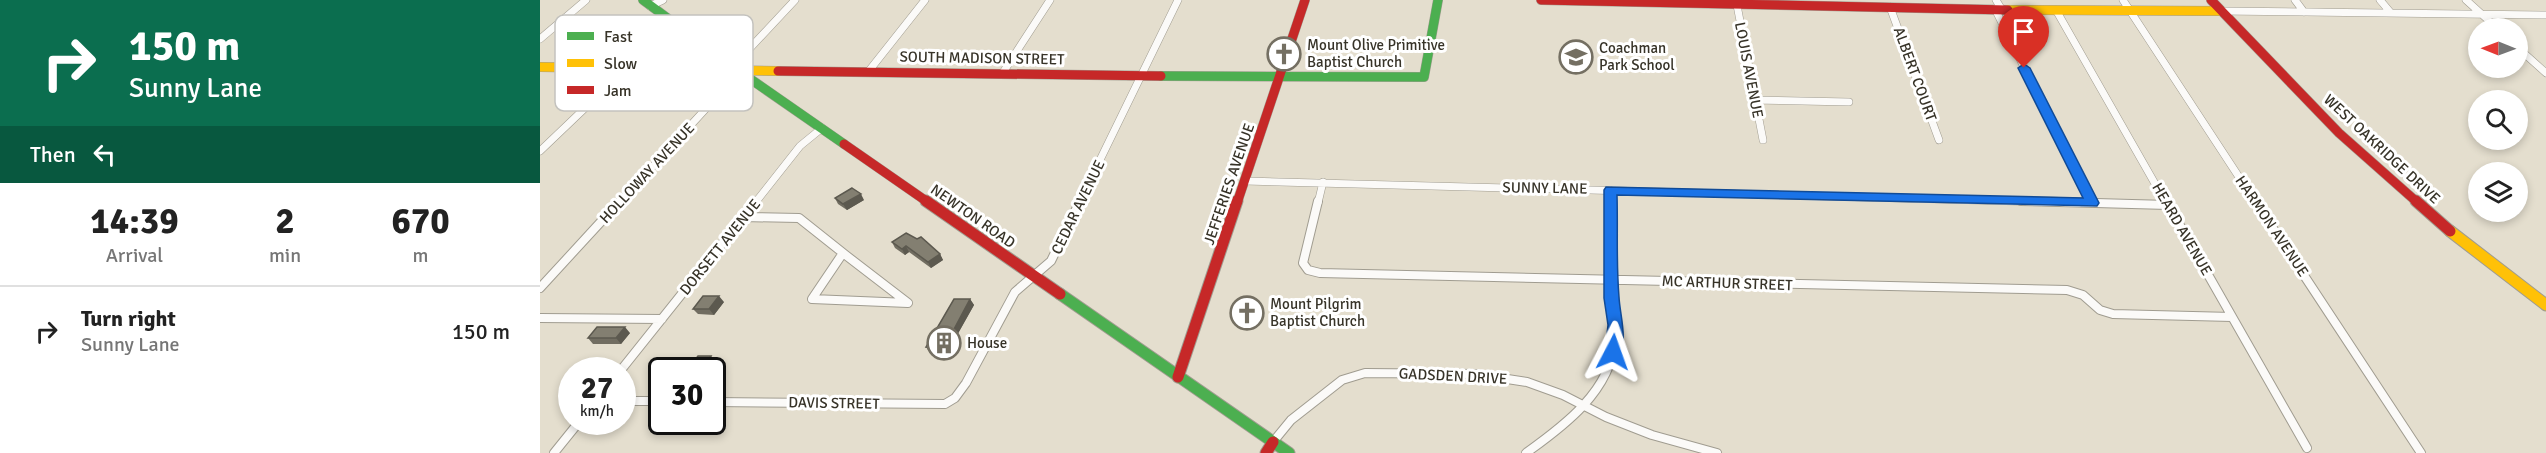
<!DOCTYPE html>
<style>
:root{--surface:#fff;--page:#f6f6f6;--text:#222;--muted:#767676;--line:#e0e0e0}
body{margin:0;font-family:Signika,sans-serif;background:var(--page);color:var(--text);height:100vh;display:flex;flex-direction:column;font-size:22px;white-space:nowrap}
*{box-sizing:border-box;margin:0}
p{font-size:20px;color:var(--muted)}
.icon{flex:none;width:33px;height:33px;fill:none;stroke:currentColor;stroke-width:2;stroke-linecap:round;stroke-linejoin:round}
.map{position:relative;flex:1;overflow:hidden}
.side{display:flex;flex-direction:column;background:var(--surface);width:540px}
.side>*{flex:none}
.hud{background:#0b6e4f;color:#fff;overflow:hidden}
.needle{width:39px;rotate:271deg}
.buttons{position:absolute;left:1928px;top:18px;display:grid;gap:12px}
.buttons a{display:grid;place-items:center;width:60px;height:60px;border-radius:50%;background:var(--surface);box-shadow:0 3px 9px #0003;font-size:30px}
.speed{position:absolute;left:18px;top:357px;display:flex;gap:12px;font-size:30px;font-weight:700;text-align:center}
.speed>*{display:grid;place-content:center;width:78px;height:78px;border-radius:50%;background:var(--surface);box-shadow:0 3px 9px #0003;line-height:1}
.speed small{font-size:15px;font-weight:400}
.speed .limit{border:3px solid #111;border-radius:9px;background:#fff;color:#111}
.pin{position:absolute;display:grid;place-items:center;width:51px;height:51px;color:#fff;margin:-62px -26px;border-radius:50% 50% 50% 0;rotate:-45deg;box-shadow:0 0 6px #0007}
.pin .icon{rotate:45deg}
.me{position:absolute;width:66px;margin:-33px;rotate:4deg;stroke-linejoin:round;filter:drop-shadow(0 0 4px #0008)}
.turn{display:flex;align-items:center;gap:21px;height:126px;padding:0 30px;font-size:27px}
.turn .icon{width:78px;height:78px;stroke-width:2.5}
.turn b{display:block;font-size:42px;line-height:51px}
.then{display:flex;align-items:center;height:57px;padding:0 30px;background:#0003;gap:12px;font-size:22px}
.eta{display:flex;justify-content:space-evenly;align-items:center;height:102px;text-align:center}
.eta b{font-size:36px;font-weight:700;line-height:42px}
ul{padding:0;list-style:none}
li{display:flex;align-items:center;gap:18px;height:90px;padding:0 30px;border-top:2px solid var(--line)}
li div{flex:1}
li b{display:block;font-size:22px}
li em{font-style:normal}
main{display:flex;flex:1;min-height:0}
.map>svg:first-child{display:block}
</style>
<main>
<section class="side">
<div class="hud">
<div class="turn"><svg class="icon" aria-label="right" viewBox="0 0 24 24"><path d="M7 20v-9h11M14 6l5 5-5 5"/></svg><div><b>150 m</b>Sunny Lane</div></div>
<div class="then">Then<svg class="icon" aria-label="left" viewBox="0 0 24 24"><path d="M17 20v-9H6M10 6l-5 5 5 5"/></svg></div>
</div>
<div class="eta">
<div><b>14:39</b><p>Arrival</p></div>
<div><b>2</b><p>min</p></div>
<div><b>670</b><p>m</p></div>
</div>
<ul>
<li><svg class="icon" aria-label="right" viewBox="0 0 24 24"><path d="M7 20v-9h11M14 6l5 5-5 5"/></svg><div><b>Turn right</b><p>Sunny Lane</p></div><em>150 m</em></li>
</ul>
</section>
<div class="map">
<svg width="2006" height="453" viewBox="0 0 2006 453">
<rect width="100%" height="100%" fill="#e4dece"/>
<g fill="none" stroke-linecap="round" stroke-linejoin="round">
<!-- street-far1 casing -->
<g stroke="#a09c90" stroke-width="8">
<path id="street-far1" d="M1196 0 1223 140
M1456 0 1462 10
M1583 0 1716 203
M1755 0 1764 12
M1840 0 1851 13
M1926 0 1957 28
M110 6 123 0
M1350 7 1399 140
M1455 9 1552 203
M1516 10 1626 203
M1681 11 2006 15
M0 39 46 0
M1977 47 2006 73
M328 72 385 0
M462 74 510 0
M1214 100 1309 102
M0 151 87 68
M706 181 1539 203
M1070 190V203
M79 203 184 89 192 78 198 61 255 0
M215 203 260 146 282 128
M539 203 638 0
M778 203 783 182"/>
</g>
<!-- street casing -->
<g stroke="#a09c90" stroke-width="10">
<path id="street" d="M778 201 763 263 768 270 780 273 1527 290 1543 295 1560 310 1573 314 1692 317
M1481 201 1628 205
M1626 201 1767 448
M1715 201 1881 453
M203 217 259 218 303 253
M303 253 368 303 272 299Z
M0 288 80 201
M0 318 122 319
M81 370 216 201
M82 401H122
M172 402 405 404 415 398 426 383 475 292 511 261 540 201
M733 442 751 420 802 380 825 373 935 374 987 382 1023 395 1066 417 1112 435 1177 453
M14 453 39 422
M986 453C1024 426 1071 391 1075 340 1076 325 1072 309 1071 294 1070 263 1071 232 1070 201"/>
</g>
<!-- fast-far1 casing -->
<g stroke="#a09c90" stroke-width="10">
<path id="fast-far1" d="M103 0 196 69 304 144
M621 76 884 77 898 0"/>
</g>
<!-- fast casing -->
<g stroke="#a09c90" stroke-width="13">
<path id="fast" d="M520 294 749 453"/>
</g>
<!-- slow-far1 casing -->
<g stroke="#a09c90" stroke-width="10">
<path id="slow-far1" d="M1468 10 1681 11
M0 67 238 71"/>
</g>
<!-- slow casing -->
<g stroke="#a09c90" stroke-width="13">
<path id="slow" d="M1910 231 2006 305"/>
</g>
<!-- jam-far1 casing -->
<g stroke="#a09c90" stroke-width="10">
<path id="jam-far1" d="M1001 0 1468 10
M1671 0 1799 133 1878 203
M238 71 621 76
M304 144 389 203
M697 203 765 0"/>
</g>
<!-- jam casing -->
<g stroke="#a09c90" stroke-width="13">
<path id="jam" d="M386 201 520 294
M1876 201 1910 231
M638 377 697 201
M726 453 733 442"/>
</g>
<!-- street-far1 -->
<use href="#street-far1" stroke="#fbfaf8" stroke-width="7"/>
<!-- street -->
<use href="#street" stroke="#fbfaf8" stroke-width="8"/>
<!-- fast-far1 -->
<use href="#fast-far1" stroke="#4caf50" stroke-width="9"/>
<!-- fast -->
<use href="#fast" stroke="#4caf50" stroke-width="11"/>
<!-- slow-far1 -->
<use href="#slow-far1" stroke="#ffc107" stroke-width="9"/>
<!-- slow -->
<use href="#slow" stroke="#ffc107" stroke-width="11"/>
<!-- jam-far1 -->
<use href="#jam-far1" stroke="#c62828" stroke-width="9"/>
<!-- jam -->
<use href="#jam" stroke="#c62828" stroke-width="11"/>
</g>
<!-- wall -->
<path fill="#716d61" d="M295 198 324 200 307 210 298 204Z
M352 242 400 254 403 260 391 268 369 252 365 255 355 248Z
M430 299 434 305 407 353H390L386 347Z
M184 302 174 315 158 314 153 309Z
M90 333 81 344H53L48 338Z"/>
<!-- shaded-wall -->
<path fill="#5c594f" d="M321 194 324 200 307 210 303 204Z
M366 246 369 252 365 255 362 249Z
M400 254 403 260 391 268 388 262Z
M179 296 184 302 174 315 169 309Z
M430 299 434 305 407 353 404 348Z
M85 327 90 333 81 344 76 338Z
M171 356 176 362 170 370H161Z"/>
<!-- building -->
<path fill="#837f71" stroke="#5c594f" stroke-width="1.5" d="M312 188 321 194 303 204 295 198Z
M366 233 377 239 381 237 400 254 388 262 366 246 362 249 352 242Z
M163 296H179L169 309H153Z
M414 299H430L404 348 386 347Z
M57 327H85L76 338H48Z
M158 356H171L161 370H147Z"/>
<!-- route -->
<path fill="#1a73e8" stroke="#114b97" stroke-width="1.5" d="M1484 64 1490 68 1559 203 1557 206 1077 195C1078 229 1076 263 1079 297 1080 316 1088 339 1079 357H1068L1065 352 1068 325 1064 298V190L1066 187 1543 198 1478 68Z"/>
<!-- icons -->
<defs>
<g id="church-ring" transform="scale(1.725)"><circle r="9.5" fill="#fff" stroke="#746f62" stroke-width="1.5"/><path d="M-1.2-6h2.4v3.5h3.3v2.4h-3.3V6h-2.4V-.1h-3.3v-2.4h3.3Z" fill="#746f62"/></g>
<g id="school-ring" transform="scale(1.725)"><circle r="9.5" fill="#fff" stroke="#746f62" stroke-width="1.5"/><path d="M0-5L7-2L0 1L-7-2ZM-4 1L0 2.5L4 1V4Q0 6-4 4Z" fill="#746f62"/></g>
<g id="building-ring" transform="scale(1.725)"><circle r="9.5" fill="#fff" stroke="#746f62" stroke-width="1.5"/><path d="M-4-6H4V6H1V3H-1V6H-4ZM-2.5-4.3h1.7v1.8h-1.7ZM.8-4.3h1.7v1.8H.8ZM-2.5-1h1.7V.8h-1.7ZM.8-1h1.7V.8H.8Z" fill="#746f62"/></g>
</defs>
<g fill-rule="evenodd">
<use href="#church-ring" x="744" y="54"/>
<use href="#school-ring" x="1036" y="57"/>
<use href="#church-ring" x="707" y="313"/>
<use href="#building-ring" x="404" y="343"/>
</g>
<g text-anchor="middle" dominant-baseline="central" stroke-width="6" stroke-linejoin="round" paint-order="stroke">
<!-- poi labels -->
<g font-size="15" fill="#373328" stroke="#fff" text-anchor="start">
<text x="767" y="45">Mount Olive Primitive<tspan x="767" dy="17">Baptist Church</tspan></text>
<text x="1059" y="48">Coachman<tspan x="1059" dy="17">Park School</tspan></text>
<text x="730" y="304">Mount Pilgrim<tspan x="730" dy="17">Baptist Church</tspan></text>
<text x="427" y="343">House</text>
</g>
<!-- street labels -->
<g font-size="15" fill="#373328" stroke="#fff">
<text transform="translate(442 58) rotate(1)">SOUTH MADISON STREET</text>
<text transform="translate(1209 70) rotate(79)">LOUIS AVENUE</text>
<text transform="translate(1375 74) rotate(70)">ALBERT COURT</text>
<text transform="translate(1842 149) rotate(43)">WEST OAKRIDGE DRIVE</text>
<text transform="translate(107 173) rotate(-47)">HOLLOWAY AVENUE</text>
<text transform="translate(689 184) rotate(-71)">JEFFERIES AVENUE</text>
<text transform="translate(1005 188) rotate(1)">SUNNY LANE</text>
<text transform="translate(538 207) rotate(-64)">CEDAR AVENUE</text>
<text transform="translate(433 216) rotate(35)">NEWTON ROAD</text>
<text transform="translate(1732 226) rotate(56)">HARMON AVENUE</text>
<text transform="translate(1642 229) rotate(60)">HEARD AVENUE</text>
<text transform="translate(180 247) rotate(-51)">DORSETT AVENUE</text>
<text transform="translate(1187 283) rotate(2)">MC ARTHUR STREET</text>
<text transform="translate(913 376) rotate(3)">GADSDEN DRIVE</text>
<text transform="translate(294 403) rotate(1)">DAVIS STREET</text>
</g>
</g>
<!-- legend -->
<rect x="15" y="15" width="198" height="96" rx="9" fill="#fff" stroke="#c3c2be" stroke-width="1.5"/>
<rect x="27" y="32" width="27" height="8" fill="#4caf50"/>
<rect x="27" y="59" width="27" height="8" fill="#ffc107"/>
<rect x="27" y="86" width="27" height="8" fill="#c62828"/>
<g font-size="16" fill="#373328">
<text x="64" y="42">Fast</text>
<text x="64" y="69">Slow</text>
<text x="64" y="96">Jam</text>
</g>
</svg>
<div class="buttons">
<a><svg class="needle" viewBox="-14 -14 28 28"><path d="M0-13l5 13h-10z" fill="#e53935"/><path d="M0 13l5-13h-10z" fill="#767676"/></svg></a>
<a><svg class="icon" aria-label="search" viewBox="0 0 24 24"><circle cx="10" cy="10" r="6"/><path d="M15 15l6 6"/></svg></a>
<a><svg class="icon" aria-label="layers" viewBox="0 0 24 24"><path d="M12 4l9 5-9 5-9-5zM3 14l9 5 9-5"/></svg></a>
</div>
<div class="speed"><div>27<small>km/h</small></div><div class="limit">30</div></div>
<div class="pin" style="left:1484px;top:68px;background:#d93025"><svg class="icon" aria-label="arrive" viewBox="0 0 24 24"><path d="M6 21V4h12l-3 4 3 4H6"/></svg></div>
<svg class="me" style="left:1073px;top:352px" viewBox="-20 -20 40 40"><path d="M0-17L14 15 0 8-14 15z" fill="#1a73e8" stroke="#fff" stroke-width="4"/></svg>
</div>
</main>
